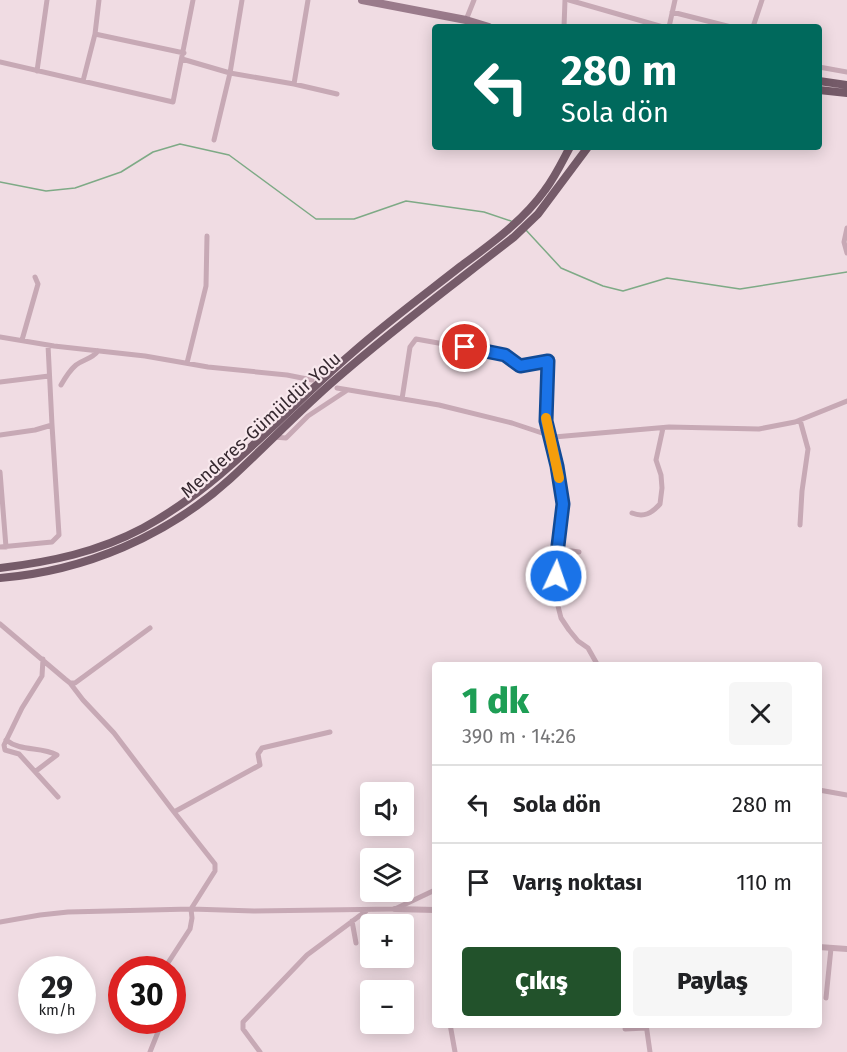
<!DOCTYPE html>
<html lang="tr">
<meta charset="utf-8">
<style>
:root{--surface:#fff;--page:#f6f6f6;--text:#202124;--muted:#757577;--line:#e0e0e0;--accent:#22522b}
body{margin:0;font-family:"Fira Sans",sans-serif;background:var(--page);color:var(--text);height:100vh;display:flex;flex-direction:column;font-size:22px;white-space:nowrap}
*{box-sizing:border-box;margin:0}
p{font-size:20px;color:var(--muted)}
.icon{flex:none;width:33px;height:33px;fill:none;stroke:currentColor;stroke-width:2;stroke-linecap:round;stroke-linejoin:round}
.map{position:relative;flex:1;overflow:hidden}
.details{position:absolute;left:432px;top:662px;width:390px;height:366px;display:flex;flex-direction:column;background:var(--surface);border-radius:6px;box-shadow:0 3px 15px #0003}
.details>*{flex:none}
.top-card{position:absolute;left:432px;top:24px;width:390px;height:126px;border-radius:6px;box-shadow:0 3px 15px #0003;background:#00695c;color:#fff;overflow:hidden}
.tools{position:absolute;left:360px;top:782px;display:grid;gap:12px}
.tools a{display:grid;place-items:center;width:54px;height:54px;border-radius:6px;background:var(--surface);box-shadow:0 3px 15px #0003;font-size:30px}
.speed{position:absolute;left:18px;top:956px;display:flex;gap:12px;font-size:30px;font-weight:700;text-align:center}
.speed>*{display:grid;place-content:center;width:78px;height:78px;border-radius:50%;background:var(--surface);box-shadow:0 3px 15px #0003;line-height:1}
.speed small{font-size:15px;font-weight:400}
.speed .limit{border:9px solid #d22;background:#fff;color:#111}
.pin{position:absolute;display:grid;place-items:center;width:51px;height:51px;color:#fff;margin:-26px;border:3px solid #fff;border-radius:50%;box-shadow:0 2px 6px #0007}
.me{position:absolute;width:66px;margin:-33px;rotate:3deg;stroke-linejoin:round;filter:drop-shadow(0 0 4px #0008)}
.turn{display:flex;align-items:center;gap:21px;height:126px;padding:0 30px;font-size:27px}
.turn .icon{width:78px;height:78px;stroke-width:2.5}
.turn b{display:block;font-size:42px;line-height:51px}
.round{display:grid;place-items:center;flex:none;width:63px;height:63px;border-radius:6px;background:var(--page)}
.overview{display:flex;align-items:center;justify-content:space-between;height:102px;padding:0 30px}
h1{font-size:36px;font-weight:800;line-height:45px;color:#1e9e55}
.cta{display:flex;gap:12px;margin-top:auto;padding:12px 30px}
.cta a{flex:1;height:69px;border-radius:6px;background:var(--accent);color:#fff;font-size:24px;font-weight:800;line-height:69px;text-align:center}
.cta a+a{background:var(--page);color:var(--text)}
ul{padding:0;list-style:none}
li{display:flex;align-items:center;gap:18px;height:78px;padding:0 30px;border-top:2px solid var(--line)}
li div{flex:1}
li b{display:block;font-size:22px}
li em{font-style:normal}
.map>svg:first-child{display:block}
</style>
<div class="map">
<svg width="847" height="1052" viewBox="0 0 847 1052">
<rect width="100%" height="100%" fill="#f0dce3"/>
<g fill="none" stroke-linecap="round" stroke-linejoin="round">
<!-- stream -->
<path stroke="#7eaa86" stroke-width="1.5" d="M0 182 46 191 75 188 121 172 153 152 180 144 229 155 316 219H354L406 201 484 212 511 221
M525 229 561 268 603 286 623 291 667 278 740 289 847 272"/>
<!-- minor -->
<path stroke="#c7a9b5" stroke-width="5" d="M569 0 663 27
M672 12 731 27
M466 20 474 0
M564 27 565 0
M669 27 675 0
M753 27 762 0
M95 34 99 0
M182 59 230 73 294 84 308 0
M0 62 173 102 193 0
M819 67 847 72
M37 71 47 0
M83 81 95 34 184 53
M294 84 337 94
M214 140 230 73 242 0
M847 228 844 242 847 253
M0 337 54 346 145 356 208 367 287 375 312 380
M22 340 38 284 35 277
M187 363 206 286 207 236
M0 382 49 376
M61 385C65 378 70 370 76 365 84 359 92 359 98 351
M337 388 439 405 512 423 554 437 669 427 759 429 795 422 847 401
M402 399 410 347 416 339 505 355 520 366 548 361 546 421 563 504 557 554 556 598 561 618 569 630 578 641 588 648 597 664
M0 435 35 430 52 425 48 345
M274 437 286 438 308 416 346 391
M0 472 6 547
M632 513C644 518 652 513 660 504L662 488 661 475 656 460 663 428
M800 525 802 491 808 449 800 420
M0 547 52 542 59 535 52 425
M557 549 579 552
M0 624 65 679 70 683H75L150 628
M43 659 42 676 22 708 4 745 5 750 19 754 58 797
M70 683 83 700 114 733 174 812
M6 740C21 752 41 746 57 755L36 771
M819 790 847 795
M352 921 356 943
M0 922 40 915 68 912 191 909 254 911 395 909 435 890
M164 969 190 929 192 918 191 909 215 871V864L174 812 260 765 258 754 262 748 330 732
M826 998 831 948
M450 1024 455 1052
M646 1024 650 1052
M625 1029 646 1028
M150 1052 160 1027 161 1020
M260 1052 243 1029V1022L307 955 366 911"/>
<!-- tertiary -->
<path stroke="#c7a9b5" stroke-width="6" d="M395 909 435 910
M819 947 847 949"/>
<!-- secondary -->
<path stroke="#9a7b8b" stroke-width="8" d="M362 0 466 20 489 27"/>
<!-- primary -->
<path stroke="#755b69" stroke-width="8" d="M819 81 847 85
M819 90 847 93
M0 568C50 562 98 552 143 528 224 484 282 413 351 354 386 323 424 295 461 266 491 244 523 221 545 190 555 177 562 162 570 147
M0 578C85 571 167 536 230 479 266 446 299 411 336 379 393 329 454 284 514 237L538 214 588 147"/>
</g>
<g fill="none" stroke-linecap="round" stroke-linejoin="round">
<!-- route casing -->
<g stroke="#114b97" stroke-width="15">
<path id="route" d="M465 347 505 355 520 366 548 361 546 421 557 466 563 504 557 554 556 576"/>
</g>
<!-- route -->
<use href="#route" stroke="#1a73e8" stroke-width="10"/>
<!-- slow -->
<path stroke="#f59e0b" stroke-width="10" d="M546 418 559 478"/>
</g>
<g text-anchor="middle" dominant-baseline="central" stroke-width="4.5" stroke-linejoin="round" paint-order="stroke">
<!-- street labels -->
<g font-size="18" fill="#35282f" stroke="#f8e8ed">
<text transform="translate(261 425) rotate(-42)">Menderes-Gümüldür Yolu</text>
</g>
</g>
</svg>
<div class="tools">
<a><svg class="icon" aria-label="sound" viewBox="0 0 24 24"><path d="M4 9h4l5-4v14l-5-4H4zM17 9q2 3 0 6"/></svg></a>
<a><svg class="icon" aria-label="layers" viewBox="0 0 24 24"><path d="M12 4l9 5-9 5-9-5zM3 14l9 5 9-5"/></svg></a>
<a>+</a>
<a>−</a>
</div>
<div class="speed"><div>29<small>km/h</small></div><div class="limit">30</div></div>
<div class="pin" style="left:465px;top:347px;background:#d93025"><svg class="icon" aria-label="arrive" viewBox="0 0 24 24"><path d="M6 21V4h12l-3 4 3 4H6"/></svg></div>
<svg class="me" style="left:556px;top:576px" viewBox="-20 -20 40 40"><circle r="17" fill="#1a73e8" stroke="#fff" stroke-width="3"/><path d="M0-11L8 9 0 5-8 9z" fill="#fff"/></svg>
<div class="top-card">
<div class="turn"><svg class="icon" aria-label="left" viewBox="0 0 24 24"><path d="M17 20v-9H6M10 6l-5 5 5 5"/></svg><div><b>280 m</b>Sola dön</div></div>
</div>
<section class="details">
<div class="overview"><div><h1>1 dk</h1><p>390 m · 14:26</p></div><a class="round"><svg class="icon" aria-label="close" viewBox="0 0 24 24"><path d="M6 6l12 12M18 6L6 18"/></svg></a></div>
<ul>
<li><svg class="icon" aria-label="left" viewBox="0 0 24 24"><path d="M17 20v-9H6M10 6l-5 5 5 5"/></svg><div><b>Sola dön</b></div><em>280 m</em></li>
<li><svg class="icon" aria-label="arrive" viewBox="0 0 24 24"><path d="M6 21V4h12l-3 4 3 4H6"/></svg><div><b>Varış noktası</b></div><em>110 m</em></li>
</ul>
<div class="cta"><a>Çıkış</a><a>Paylaş</a></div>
</section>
</div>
